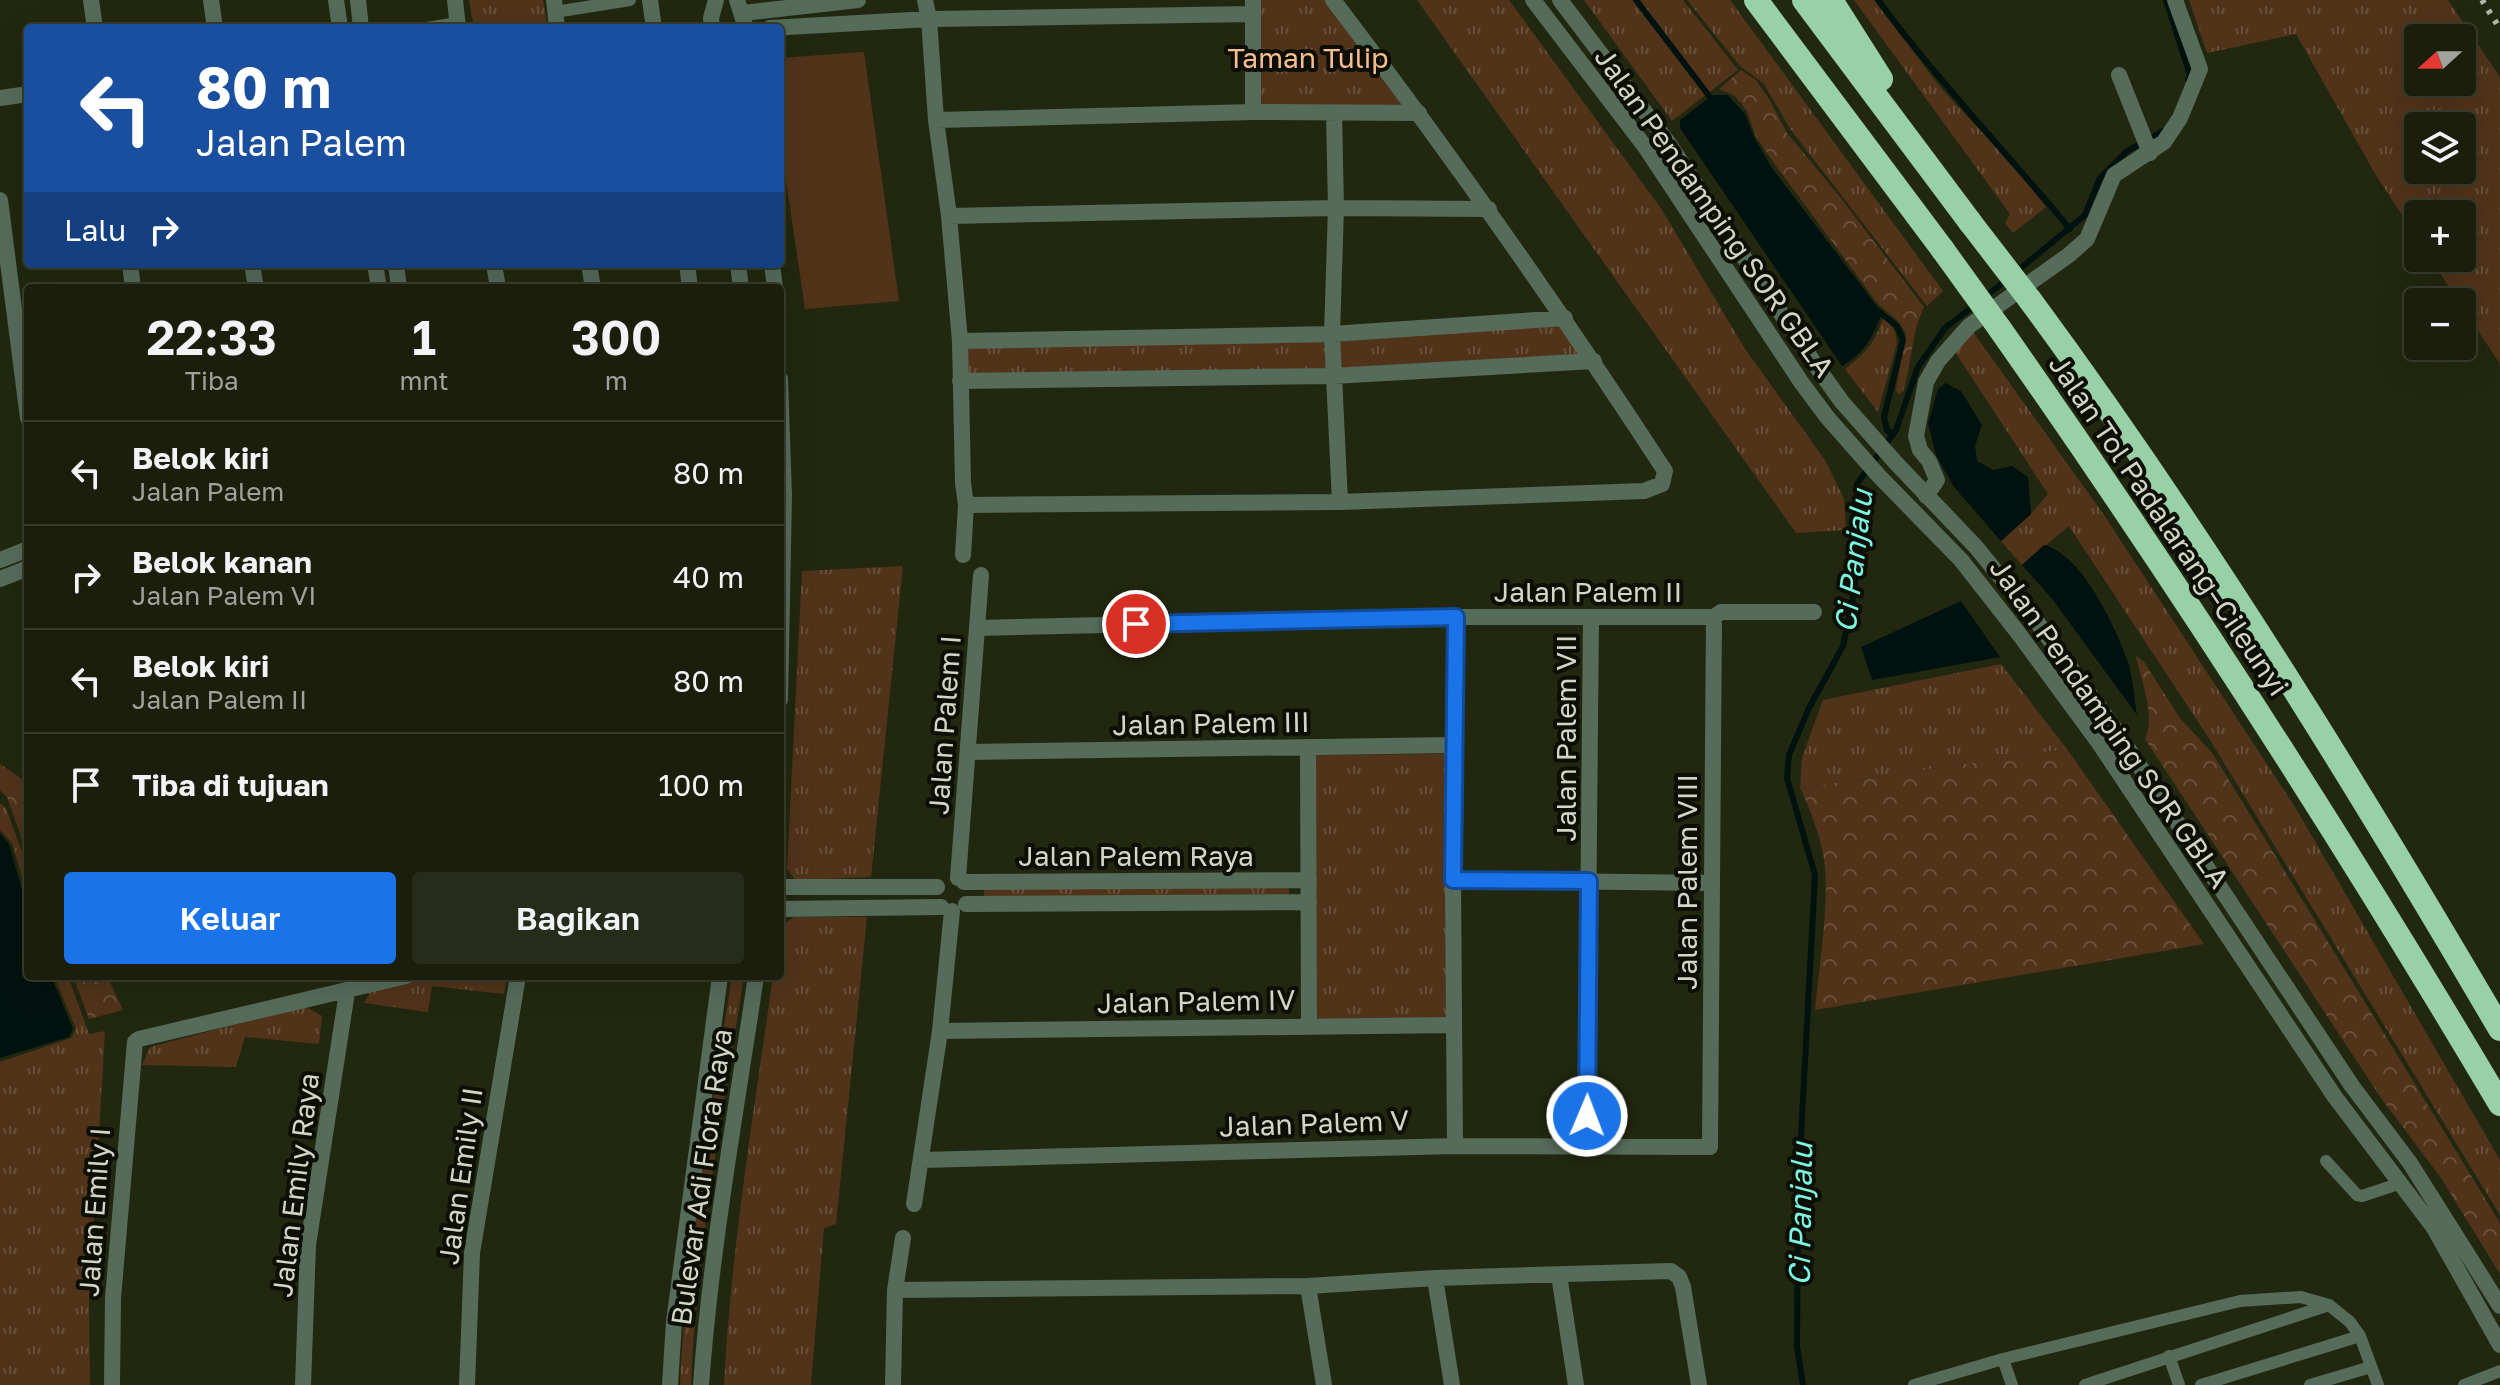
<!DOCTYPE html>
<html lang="id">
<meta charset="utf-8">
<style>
:root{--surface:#1a1e0b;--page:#272b19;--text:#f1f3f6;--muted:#9fa29d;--line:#383c2c;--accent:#1a73e8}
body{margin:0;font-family:"Golos Text",sans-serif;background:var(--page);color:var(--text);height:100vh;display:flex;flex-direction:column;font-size:30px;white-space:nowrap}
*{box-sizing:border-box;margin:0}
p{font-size:26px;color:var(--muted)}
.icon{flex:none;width:44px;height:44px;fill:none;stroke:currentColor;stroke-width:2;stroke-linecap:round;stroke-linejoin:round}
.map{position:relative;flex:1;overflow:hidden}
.drawer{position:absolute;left:24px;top:284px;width:760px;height:696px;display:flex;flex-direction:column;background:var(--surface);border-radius:8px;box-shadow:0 8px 32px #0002,0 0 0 2px var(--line)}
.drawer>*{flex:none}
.banner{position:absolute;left:24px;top:24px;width:760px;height:244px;border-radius:8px;box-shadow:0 8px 32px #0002,0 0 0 2px var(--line);background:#1a4fa0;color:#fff;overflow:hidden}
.needle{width:52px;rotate:249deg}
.fabs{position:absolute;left:2404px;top:24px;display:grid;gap:16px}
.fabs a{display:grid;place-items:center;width:72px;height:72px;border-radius:8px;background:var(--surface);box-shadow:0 8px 32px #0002,0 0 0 2px var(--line);font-size:40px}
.pin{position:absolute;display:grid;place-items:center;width:68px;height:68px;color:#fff;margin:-34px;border:4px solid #fff;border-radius:50%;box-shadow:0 2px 8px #0007}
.me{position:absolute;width:88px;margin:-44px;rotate:1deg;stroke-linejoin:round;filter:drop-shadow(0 0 6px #0008)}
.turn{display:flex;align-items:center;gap:28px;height:168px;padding:0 40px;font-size:36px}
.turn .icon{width:104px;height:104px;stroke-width:2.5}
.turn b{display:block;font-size:56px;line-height:68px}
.then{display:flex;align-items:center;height:76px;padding:0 40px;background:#0003;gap:16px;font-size:30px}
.eta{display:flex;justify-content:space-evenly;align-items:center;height:136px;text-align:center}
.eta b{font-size:48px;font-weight:600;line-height:56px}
.button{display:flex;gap:16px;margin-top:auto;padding:16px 40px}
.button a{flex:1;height:92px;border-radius:8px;background:var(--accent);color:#fff;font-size:32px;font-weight:600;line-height:92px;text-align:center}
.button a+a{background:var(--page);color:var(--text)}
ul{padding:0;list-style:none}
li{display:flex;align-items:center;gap:24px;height:104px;padding:0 40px;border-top:2px solid var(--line)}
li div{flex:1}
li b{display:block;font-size:30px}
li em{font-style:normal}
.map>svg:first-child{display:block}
</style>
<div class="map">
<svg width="2500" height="1385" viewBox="0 0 2500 1385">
<defs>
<pattern id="grass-tufts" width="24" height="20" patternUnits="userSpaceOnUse" patternTransform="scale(2)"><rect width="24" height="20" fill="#51331a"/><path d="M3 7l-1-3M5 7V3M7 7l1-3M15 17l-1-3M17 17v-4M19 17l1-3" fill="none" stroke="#69503a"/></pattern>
<pattern id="forest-crowns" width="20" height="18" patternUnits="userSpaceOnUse" patternTransform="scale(2)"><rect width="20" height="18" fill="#51331a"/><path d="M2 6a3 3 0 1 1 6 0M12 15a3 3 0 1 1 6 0" fill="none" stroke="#69503a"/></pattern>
</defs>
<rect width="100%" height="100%" fill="#22280f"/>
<!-- grass -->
<path fill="url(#grass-tufts)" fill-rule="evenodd" d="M469 0H543L548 28H474Z
M1258 0H1330L1412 109 1258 108Z
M1417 0H1509L1662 210 1745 349 1825 460 1844 499 1846 530 1796 533Z
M1584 0H1683L1738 70 1672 121Z
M1687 0H1730L1943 291 1927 306 1791 130 1764 84 1740 66Z
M1854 0H1874L1940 87 2015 168 2046 207 2013 233 2005 223 2010 214Z
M2189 0H2448L2500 77V364L2462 306V302H2459L2430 258H2462V214H2418V239L2377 177 2296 34 2207 53ZM2418 38H2462V82H2418ZM2418 126H2462V170H2418Z
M1884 316 1895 332 1897 343 1878 412 1845 369C1868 351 1874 344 1884 316Z
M1565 318 1594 361 960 381V341Z
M1971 329 2104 515 2295 807 2500 1160V1215L2210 740 2069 526 2022 565 2001 541 2031 514 2048 494 1955 352Z
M903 566 871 877 795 880 787 869 802 571Z
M2001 664 2067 749 1800 788 1802 758 1823 700Z
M1446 754 1447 1018 1317 1019 1315 755Z
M0 803 6 808 28 868V898L12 843 0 830Z
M1289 886V894L984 897V889Z
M794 917H867L836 1224 824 1228 811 1385H724C731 1248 754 1112 773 976H780V927Z
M54 976H68L89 1034 105 1031 89 1302 90 1385H0V1062L71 1038 76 1029Z
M426 976H507L504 994 432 986 428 1012 364 1003 371 990Z
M732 976H744C723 1112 696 1248 691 1385H680C686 1248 711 1112 732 976Z
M305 1006 322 1016 319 1044 245 1037 236 1067 142 1065 150 1047Z"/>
<!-- forest -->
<path fill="url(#forest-crowns)" d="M1741 70 1756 80 1769 99 1787 133 1840 197 1924 307C1911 334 1912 364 1903 392L1898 394 1896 389 1906 333 1897 320 1878 304 1776 166 1756 137 1747 111 1735 96 1719 89Z
M2136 656 2144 662 2180 718 2213 754 2500 1223V1274L2441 1178 2381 1098 2145 739C2156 716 2141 680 2136 656Z
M2067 749 2204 944 1815 1010C1819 968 1830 899 1824 859 1819 833 1811 811 1800 788Z
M0 764 28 783V856L7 797 0 790Z
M73 976H107L123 1010 89 1019Z"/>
<!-- pitch -->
<path fill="#51331a" d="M864 52 899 301 805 309 780 140V58Z"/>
<!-- water -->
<path fill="#00120f" d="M1713 95H1728L1745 114 1755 139 1772 168 1882 313C1873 337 1865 352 1842 366L1680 128V120Z
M1945 383 1961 391 1982 425 1975 446 1977 461 1993 470 2012 466 2028 477 2031 514 2001 541 1954 487 1936 455 1928 423 1938 389Z
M2044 545C2082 555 2114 624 2127 659 2133 676 2134 697 2137 715L2053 600 2022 565Z
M1961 601 2000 657 1872 680 1861 647Z
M0 833 9 844 28 910V976H51L73 1029 69 1037 0 1058Z"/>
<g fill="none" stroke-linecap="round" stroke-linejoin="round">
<!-- stream -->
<path stroke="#00120f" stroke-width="6" d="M1636 0 1713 101
M1878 0C1937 80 2006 152 2070 229
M2166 0 2190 75 2188 80
M2016 272 2085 215 2100 178 2127 151 2163 131
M1985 297 2007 279
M1878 311 1897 326 1903 340 1884 417 1887 431 1894 433
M1803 1385 1797 1346 1798 1192 1815 875 1787 778 1789 755 1809 708 1843 646 1852 604 1860 547 1857 484 1896 430 1918 367 1945 328 1976 304"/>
<!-- service -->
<path stroke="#566c5b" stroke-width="12" d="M555 12 630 0
M427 28 457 23
M2326 1161 2357 1195 2362 1196 2401 1183
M2169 1356 2179 1385
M2003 1359 2240 1301 2301 1297 2329 1305
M1914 1385 2003 1359 2012 1385
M2085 1385 2329 1305 2350 1322 2360 1336 2378 1385
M2201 1385 2360 1336
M2310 1385 2371 1367
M2464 1385 2500 1371"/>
<!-- minor -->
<path stroke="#566c5b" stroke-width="16" d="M91 0 95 28
M211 0 215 28
M336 0 340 28
M358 0 361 28
M455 0 458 28
M554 0 557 28
M650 0 654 28
M737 0 746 28
M925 0 929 19 936 120 949 216 960 341 963 483 966 505 1340 502 1644 491 1662 484 1665 471C1560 310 1450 153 1333 0
M1253 0V112L1419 113
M743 13 858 0
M712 28 711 18 716 0
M770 28 929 19 1253 14
M2119 75 2150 153
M0 98 28 94
M1334 113 1336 208 1332 334 1340 502
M936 120 1253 112
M0 200 28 418
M949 216 1336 208 1489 209
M130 264 133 288
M252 264 256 288
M375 264 379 288
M396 264 399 288
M494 264 498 288
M589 264 593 288
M687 264 690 288
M738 264 741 288
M772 264 775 288
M960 341 1332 334 1565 318
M780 379 784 496 780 700
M960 381 1333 376 1594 361
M1926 496 1937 480 1929 461 1920 450 1916 436 1926 382 1938 361 1969 326 2069 255 2087 239 2114 175 2164 142 2180 118 2200 69 2175 0
M963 555 966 505
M0 560 28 549
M0 579 28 568
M977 628 1456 617H1714L1721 612H1814
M1308 747 1309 1025
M969 752 1453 745
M958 878 981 575
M1453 880 1712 883
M964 882 1309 880
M780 887H937
M966 904 1309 902
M780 909 941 907
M940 1031 1453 1025
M1455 1146 1453 880 1456 617
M1586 1146 1591 617
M921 1160 1455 1146 1710 1147 1714 617
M914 1204 940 1031 952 911
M1559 1275 1576 1385
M1435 1278 1452 1385
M895 1290 1308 1286
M112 1385 113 1298 135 1042 139 1039 406 976
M303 1385 308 1245 347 992
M467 1385 472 1253 518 976
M670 1385 674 1322 720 976
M701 1385C711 1248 736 1112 756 976
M893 1385 895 1290 903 1238
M1324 1385 1308 1286 1435 1278 1671 1271 1679 1277 1683 1287 1699 1385"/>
<!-- tertiary -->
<path stroke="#566c5b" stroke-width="16" d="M1533 0 1646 148 1801 382 1827 417 1879 476 1961 560 2019 634 2099 743 2335 1097 2434 1228 2500 1345
M1560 0 1667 141 1814 363 1842 402 1895 462 1976 547 2037 622 2115 729 2352 1086 2410 1163 2500 1306"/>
<!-- motorway -->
<path stroke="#98d1a6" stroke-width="24" d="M1756 0 1943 250
M1804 0 1970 222
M1831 0 1881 79
M2030 300C2202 533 2354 780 2500 1029
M2000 329C2177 581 2343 839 2500 1104"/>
<!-- rail -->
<path stroke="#b2b7a7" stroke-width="6" stroke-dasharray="4 8" stroke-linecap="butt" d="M2482 0 2500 29"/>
<!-- motorway-bridge -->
<path stroke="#98d1a6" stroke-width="24" d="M1970 222 2030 300
M1943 250 2000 329"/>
</g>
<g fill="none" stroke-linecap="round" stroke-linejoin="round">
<!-- route casing -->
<g stroke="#114b97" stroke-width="20">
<path id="route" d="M1136 624 1456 617 1453 880 1589 881 1587 1116"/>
</g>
<!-- route -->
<use href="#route" stroke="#1a73e8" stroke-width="14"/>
</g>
<g text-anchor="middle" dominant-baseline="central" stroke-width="8" stroke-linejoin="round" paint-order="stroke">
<!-- park labels -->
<g font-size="28" fill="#f9be8f" stroke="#0d0f06">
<text x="1308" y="57">Taman Tulip</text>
</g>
<!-- street labels -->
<g font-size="28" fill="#d1d6c7" stroke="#0d0f06">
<text transform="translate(1715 212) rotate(55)">Jalan Pendamping SOR GBLA</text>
<text transform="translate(2169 525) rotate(56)">Jalan Tol Padalarang–Cileunyi</text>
<text x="1588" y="591">Jalan Palem II</text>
<text transform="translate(1211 723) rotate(-1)">Jalan Palem III</text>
<text transform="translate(2110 723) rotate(55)">Jalan Pendamping SOR GBLA</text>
<text transform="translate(944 725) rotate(-86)">Jalan Palem I</text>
<text transform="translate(1565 738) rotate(-90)">Jalan Palem VII</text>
<text x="1136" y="855">Jalan Palem Raya</text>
<text transform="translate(1686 882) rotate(-90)">Jalan Palem VIII</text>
<text transform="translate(1196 1001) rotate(-1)">Jalan Palem IV</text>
<text transform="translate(1314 1123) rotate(-2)">Jalan Palem V</text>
<text transform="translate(460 1176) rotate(-82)">Jalan Emily II</text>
<text transform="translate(701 1177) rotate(-82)">Bulevar Adi Flora Raya</text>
<text transform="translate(295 1185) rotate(-83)">Jalan Emily Raya</text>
<text transform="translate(94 1212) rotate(-86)">Jalan Emily I</text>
</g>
<!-- water labels -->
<g font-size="30" font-style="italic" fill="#7bf6e3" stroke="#0d0f06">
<text transform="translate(1853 561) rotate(-83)">Ci Panjalu</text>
<text transform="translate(1800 1214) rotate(-89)">Ci Panjalu</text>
</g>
</g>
</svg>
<div class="fabs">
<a><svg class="needle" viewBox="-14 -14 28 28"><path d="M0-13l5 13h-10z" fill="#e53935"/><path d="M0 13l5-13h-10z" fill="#9fa29d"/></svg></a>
<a><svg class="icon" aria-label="layers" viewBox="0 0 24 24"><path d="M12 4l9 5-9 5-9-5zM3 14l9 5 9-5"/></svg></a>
<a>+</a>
<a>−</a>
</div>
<div class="pin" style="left:1136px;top:624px;background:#d93025"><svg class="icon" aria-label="arrive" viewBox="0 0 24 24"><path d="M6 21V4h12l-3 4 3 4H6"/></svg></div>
<svg class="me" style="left:1587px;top:1116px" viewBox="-20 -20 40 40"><circle r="17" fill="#1a73e8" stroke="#fff" stroke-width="3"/><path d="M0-11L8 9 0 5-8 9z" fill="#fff"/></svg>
<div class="banner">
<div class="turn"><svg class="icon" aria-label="left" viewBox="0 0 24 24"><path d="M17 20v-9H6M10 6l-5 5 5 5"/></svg><div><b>80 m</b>Jalan Palem</div></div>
<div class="then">Lalu<svg class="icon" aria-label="right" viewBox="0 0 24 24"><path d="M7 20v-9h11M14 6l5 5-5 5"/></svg></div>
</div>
<section class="drawer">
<div class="eta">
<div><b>22:33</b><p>Tiba</p></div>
<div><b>1</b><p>mnt</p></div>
<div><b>300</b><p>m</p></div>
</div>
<ul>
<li><svg class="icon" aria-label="left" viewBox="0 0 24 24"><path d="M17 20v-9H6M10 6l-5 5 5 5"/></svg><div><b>Belok kiri</b><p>Jalan Palem</p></div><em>80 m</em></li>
<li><svg class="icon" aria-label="right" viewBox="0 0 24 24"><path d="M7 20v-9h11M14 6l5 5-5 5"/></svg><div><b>Belok kanan</b><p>Jalan Palem VI</p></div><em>40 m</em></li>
<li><svg class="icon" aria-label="left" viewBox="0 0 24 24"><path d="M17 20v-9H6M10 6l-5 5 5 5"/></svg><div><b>Belok kiri</b><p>Jalan Palem II</p></div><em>80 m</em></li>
<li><svg class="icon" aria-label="arrive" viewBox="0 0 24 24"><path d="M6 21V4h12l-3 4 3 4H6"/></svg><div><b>Tiba di tujuan</b></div><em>100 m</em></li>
</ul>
<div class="button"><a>Keluar</a><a>Bagikan</a></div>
</section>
</div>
